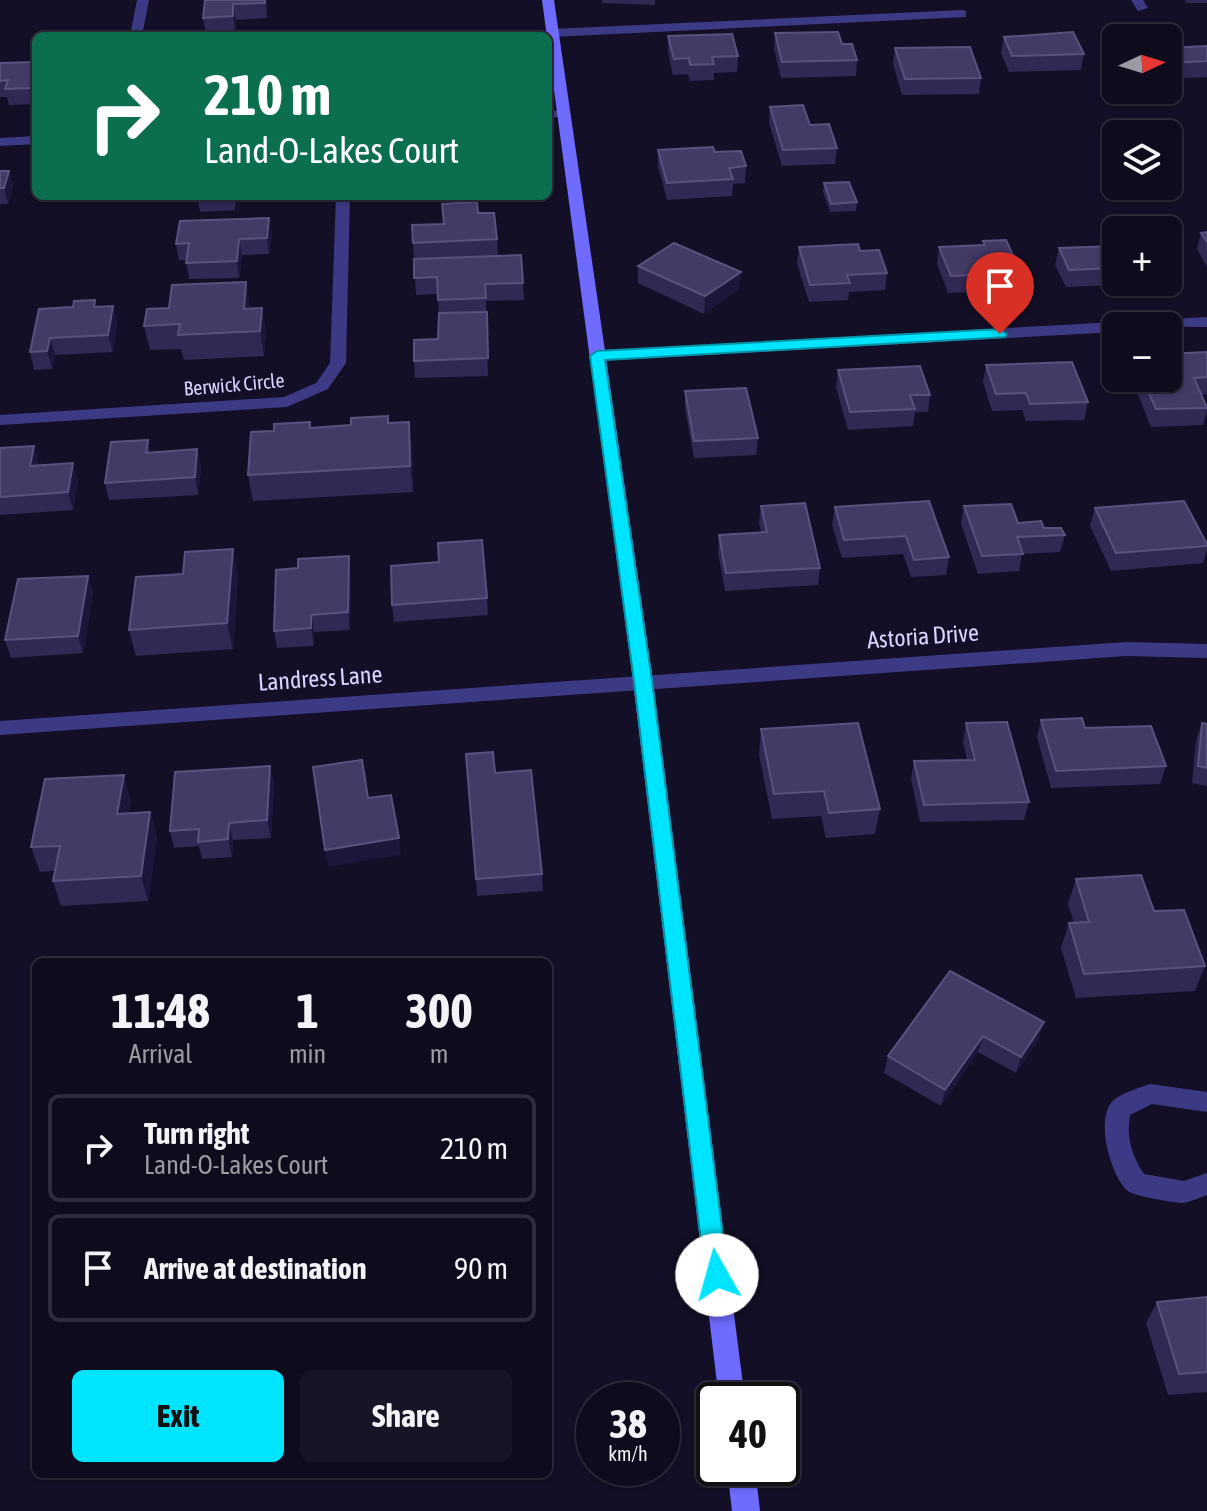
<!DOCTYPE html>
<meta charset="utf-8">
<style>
:root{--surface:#0e0b1c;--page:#171425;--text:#f1f3f6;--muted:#9b9ba3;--line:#2e2b3b;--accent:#00e5ff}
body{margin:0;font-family:"Asap Condensed",sans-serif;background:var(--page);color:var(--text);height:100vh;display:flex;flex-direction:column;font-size:30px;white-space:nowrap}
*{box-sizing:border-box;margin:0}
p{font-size:26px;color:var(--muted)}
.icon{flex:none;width:44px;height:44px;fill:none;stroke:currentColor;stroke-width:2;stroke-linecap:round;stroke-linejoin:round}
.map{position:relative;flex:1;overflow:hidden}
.side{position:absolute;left:32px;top:958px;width:520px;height:520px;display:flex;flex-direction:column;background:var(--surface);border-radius:12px;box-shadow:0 2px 6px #0004,0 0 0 2px var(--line)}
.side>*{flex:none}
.top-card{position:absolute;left:32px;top:32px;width:520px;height:168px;border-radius:12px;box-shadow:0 2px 6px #0004,0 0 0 2px var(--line);background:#0b6e4f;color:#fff;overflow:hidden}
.needle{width:52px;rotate:86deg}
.controls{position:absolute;left:1102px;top:24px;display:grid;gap:16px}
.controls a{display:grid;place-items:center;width:80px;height:80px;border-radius:12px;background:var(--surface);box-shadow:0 2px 6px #0004,0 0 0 2px var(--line);font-size:40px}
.speed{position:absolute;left:576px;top:1382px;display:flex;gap:16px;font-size:40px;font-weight:700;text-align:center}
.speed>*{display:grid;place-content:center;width:104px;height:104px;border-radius:50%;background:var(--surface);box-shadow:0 2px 6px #0004,0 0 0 2px var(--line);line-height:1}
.speed small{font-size:20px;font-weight:400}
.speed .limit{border:4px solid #111;border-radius:12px;background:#fff;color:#111}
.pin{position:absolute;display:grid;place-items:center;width:68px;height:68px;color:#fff;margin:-82px -34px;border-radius:50% 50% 50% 0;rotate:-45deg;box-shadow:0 0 8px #0007}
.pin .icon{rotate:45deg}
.me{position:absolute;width:88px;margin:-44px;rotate:353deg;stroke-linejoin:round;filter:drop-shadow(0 0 6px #0008)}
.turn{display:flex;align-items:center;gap:28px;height:168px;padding:0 40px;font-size:36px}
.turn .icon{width:104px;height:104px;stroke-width:2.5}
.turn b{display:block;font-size:56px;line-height:68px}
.eta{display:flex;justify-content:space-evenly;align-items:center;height:136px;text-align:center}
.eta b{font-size:48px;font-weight:700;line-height:56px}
.button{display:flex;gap:16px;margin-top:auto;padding:16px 40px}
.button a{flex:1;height:92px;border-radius:12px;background:var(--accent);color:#111;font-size:32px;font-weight:700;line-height:92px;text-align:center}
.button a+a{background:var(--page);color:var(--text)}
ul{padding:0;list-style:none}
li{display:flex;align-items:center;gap:24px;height:108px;margin:0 16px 12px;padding:0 24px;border:4px solid var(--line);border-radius:12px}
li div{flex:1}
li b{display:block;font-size:30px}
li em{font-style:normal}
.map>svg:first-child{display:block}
</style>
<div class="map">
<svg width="1207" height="1511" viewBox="0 0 1207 1511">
<rect width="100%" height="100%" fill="#130f26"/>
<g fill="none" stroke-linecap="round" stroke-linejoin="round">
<!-- street -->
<path fill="#3d3a85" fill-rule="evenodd" d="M137 0H149L142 36H130Z
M1131 0H1143L1148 8 1138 11Z
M962 10 966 11V17L552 37 546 33 552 29Z
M548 111 564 110 571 114 548 119Z
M36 136V144L0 146V138Z
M336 196H350L346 363 328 389 287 407 0 425V415L284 397 316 383 330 363Z
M1207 317V327L1126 326 1134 321Z
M1116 322 1123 326H1116V332L597 361 589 356 597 351Z
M1126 642 1207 644V658L1126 656 0 735V721Z
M1150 1084 1207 1092V1112L1152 1104 1130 1115C1126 1137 1132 1156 1144 1174L1184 1181 1207 1173V1195C1200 1197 1191 1202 1183 1203 1175 1203 1134 1196 1128 1191 1111 1177 1096 1122 1111 1103 1118 1094 1139 1088 1150 1084Z"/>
<!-- secondary -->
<path fill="#6f6bff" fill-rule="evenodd" d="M542 0H554L653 681 745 1400H719L633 681Z
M727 1468H755L760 1511H732Z"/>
</g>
<!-- wall -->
<path fill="#312854" d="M205 0H267V18L236 20 235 32 206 33 203 18Z
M602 0H655V5L602 3Z
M1185 0H1207V3H1186Z
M775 33 842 44 857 60 856 76 781 78 774 49Z
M668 36 738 56 737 72 714 73V80L690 81 688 74 673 75 668 52Z
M1004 37 1084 54 1081 70 1009 72 1001 53Z
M1207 46V77L1168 79V48Z
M895 48 981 78 979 94 902 95 893 64Z
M36 62V104L9 105 7 97H0V63Z
M770 107 810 125 837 148 835 164 782 166 769 123Z
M658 150 715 152 746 166 745 183 733 184 732 196 667 200 658 166Z
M0 171H9L13 187 8 204H0Z
M824 183 857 202 856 211 830 212 823 192Z
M73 196H140L139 198 74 201Z
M197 196H270V199L236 201 235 210 200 212Z
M478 213 497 239 498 256 523 283 524 300 486 301 488 376 415 378 414 361 438 339 439 315 438 294 416 295 412 225 444 224Z
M1207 232V267L1197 249 1201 233Z
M272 234 269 254 242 255 239 278 189 279 186 260H179L176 244Z
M983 241 1021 273 1017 290 948 293 937 264 939 247 983 245Z
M1116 246V282H1137V284L1066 287 1055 265 1059 248Z
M799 247 860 251 887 273 885 290 849 292 848 300 809 302 797 264Z
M638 266 739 289 704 314 638 283Z
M246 282 250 309 262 308 266 333 264 356 184 360 181 349 150 350 144 326 169 308Z
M95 300 96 307 113 306 117 323 113 352 55 355 52 369 34 370 30 352 73 307Z
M1207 352V394L1202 395 1207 406V411L1203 425 1151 427 1131 378H1168Z
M986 365 1088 402 1084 420 1026 421 1022 410 992 411 983 382Z
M838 370 930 395 928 412H915L913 426 848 430 836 388Z
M685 391 758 438 756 455 694 458 685 408Z
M388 416 389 423 409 422 412 447 413 492 253 501 248 475 311 428 351 425Z
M148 440 150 452 197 449 201 467 198 495 109 500 105 483Z
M34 446 38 465 78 481 73 510 0 515V448Z
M929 501 949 557 946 575 911 577 903 554 842 558 832 525 835 507Z
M761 506 820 568 818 585 725 591 718 552 719 535 761 532 759 523Z
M964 506 1018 523 1065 535 1060 552 1022 554 1019 571 978 574 961 524Z
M1095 508 1207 544V550L1203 563 1111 571 1090 526Z
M351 574 350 630 314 632V646L277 648 274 631Z
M238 575 233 649 136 656 129 630Z
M88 576 93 593 83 653 11 658 5 640Z
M487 598 488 615 394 622 392 605Z
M1041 720 1085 728 1166 766 1160 784 1051 788 1037 737Z
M966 723 1029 802 1024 820 920 822 911 779 914 761 967 760 963 741Z
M1202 723 1207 724V786L1192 783 1196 741Z
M761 729 880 809 875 834 826 838 821 816 772 819 759 755Z
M466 754 542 874 543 891 477 896Z
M270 766 274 783 271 838 233 840 232 857 202 859 199 846 174 848 170 831Z
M131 800 129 813 150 812 157 837 148 901 61 906 53 881 54 871 40 872 31 847Z
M1076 879 1205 966 1195 991 1076 998 1061 948 1069 923H1074L1068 904Z
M950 971 1039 1039 1016 1073 978 1052 941 1106 884 1073 888 1056Z
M1207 1297V1392L1168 1395 1146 1323 1157 1302Z"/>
<!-- shaded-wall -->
<path fill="#1d163a" d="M265 0H267L268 8 267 18Z
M233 4 236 20 235 32 233 16Z
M36 80V100L33 88Z
M9 171 13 187 8 204 4 188Z
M269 218 272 234 269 254 267 238Z
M239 239 242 255 239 278 237 261Z
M741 272 739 289 704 314 705 296Z
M246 282 250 307 248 334 244 309Z
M113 306 117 323 113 352 108 335Z
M262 308 266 333 264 356 260 331Z
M50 338 55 355 52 369 47 351Z
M409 422 412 447 413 492 410 466Z
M34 446 39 464 35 483 30 466Z
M197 449 201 467 198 495 195 477Z
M73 463 78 481 73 510 68 492Z
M233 549 238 575 233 649 227 623Z
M349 556 351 574 350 630 348 612Z
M88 576 93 593 83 653 78 636Z
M311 615 314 632V646L311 628Z
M270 766 274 783 271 838 267 820Z
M124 775 131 800 125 839 117 814Z
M150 812 157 837 148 901 141 876Z
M229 823 233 840 232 857 228 839Z
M399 838 401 855 328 867 325 850Z
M1044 1022 1039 1039 1016 1073 1021 1057Z
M983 1036 978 1052 941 1106 945 1090Z"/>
<!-- building -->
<path fill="#433a66" stroke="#5a527e" stroke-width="2" d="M205 0H265V3L233 4V16L203 18Z
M838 32 842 44H852L857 60 782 62 775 33Z
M1073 32 1084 54 1012 56 1004 37Z
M732 34 738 56 712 57 714 64 690 65 689 58 674 59 668 36Z
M1207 46V61L1168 63V48Z
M970 47 981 78 905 79 895 48Z
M36 62V80L33 88 5 89 8 80 0 81V63Z
M803 105 810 125 829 124 837 148 783 150 770 107Z
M713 147 715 152 741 151 746 166 729 168 733 179 667 183 658 150Z
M0 171H9L4 188H0Z
M849 182 857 202 831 204 824 183Z
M477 202 478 213H494L497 239 413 243 412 225 444 224 442 204Z
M269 218 267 238 239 239 237 261 186 263 189 243 176 244 180 221Z
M1207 232V242L1201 233Z
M1006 240 1021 273 951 276 939 247 985 245 983 241Z
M674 243 741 272 705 296 638 266Z
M858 244 860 251 879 250 887 273 847 275 850 283 810 285 799 247Z
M1116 246V268L1069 270 1059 248Z
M521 255 523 283 485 284 486 298 438 300 437 277 414 278V259Z
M246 282 244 309 262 308 260 331 178 335 180 324 144 326 147 309 169 308 172 285Z
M95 300 94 307 113 306 108 335 50 338 47 351 30 352 39 309 73 307 74 301Z
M487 312 488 358 414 361V340L438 339 439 313Z
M1207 352V377L1194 378 1207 408 1156 409 1142 378H1168V354Z
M1072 362 1088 402 1030 404 1026 393 996 394 986 365Z
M920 366 930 395H910L915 409 850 412 838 370Z
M746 388 758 438 694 441 685 391Z
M388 416V423L409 422 410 466 248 475 251 432 274 431V424L310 422V428L351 425V418Z
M148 440 146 453 197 449 195 477 105 483 111 442Z
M34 446 30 466 73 463 68 492 0 497V448Z
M929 501 949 557 914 560 906 536 844 540 835 507Z
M1184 501 1207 544V546L1116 553 1095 508Z
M805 503 820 568 726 573 719 535 767 532 761 506Z
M1011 504 1018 523 1041 521 1044 528H1061L1065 535 1017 537 1023 554 982 556 964 506Z
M482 540 487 598 392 605 391 566 439 562 438 543Z
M233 549 227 623 129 630 136 577 183 574 185 552Z
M349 556 348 612 311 615V628L274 631 276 570 298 568V559Z
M88 576 78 636 5 640 18 579Z
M1082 718 1085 728 1151 726 1166 766 1056 771 1041 720Z
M1007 722 1029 802 924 805 914 761 975 760 966 723Z
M858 723 880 809 829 813 824 791 774 794 761 729Z
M1202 723 1207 724V768L1198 766Z
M493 752 495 773 531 770 542 874 476 879 466 754Z
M362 760 368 798 391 795 399 838 325 850 313 767Z
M270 766 267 820 229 823 228 839 198 842 199 829 170 831 175 772Z
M124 775 117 814 150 812 141 876 53 881 60 846 31 847 45 779Z
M1141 875 1154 911 1184 910 1205 966 1084 974 1069 923 1089 922 1076 879Z
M950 971 1044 1022 1021 1057 983 1036 945 1090 888 1056Z
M1207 1297V1372L1179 1374 1157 1302Z"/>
<!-- route -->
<path fill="#00e5ff" stroke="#0095a6" stroke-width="2" d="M1000 329 1007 334 1005 337 605 360 652 681 728 1275 725 1283 717 1286 709 1283 705 1275 634 681 590 356 597 351Z"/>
<g text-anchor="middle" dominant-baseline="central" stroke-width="8" stroke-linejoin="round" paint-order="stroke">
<!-- far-street labels -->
<g font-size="20" fill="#d9d4ff" stroke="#130f26">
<text transform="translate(234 384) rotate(-5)">Berwick Circle</text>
</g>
<!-- street labels -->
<g font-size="24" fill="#d9d4ff" stroke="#130f26">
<text transform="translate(923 636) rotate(-4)">Astoria Drive</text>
<text transform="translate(320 678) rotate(-4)">Landress Lane</text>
</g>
</g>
</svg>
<div class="controls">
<a><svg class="needle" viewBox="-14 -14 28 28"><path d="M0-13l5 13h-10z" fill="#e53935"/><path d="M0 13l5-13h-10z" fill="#9b9ba3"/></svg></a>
<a><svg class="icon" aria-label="layers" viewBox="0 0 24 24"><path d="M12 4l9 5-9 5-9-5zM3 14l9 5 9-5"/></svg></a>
<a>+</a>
<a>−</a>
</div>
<div class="speed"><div>38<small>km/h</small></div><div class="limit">40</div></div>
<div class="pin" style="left:1000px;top:334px;background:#d93025"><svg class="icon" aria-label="arrive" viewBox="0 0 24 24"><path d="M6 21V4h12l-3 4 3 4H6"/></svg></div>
<svg class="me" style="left:717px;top:1275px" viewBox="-20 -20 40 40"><circle r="19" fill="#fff"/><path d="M0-13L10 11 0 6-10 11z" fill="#00e5ff"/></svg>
<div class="top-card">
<div class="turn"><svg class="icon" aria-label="right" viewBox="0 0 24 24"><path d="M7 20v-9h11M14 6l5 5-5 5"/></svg><div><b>210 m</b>Land-O-Lakes Court</div></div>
</div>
<section class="side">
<div class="eta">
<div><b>11:48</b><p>Arrival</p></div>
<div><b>1</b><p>min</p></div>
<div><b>300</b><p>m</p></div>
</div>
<ul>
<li><svg class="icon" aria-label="right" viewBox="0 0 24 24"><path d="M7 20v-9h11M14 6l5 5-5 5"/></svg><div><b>Turn right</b><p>Land-O-Lakes Court</p></div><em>210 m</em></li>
<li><svg class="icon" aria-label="arrive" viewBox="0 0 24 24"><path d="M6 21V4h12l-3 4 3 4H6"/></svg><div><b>Arrive at destination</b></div><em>90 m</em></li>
</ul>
<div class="button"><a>Exit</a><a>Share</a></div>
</section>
</div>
